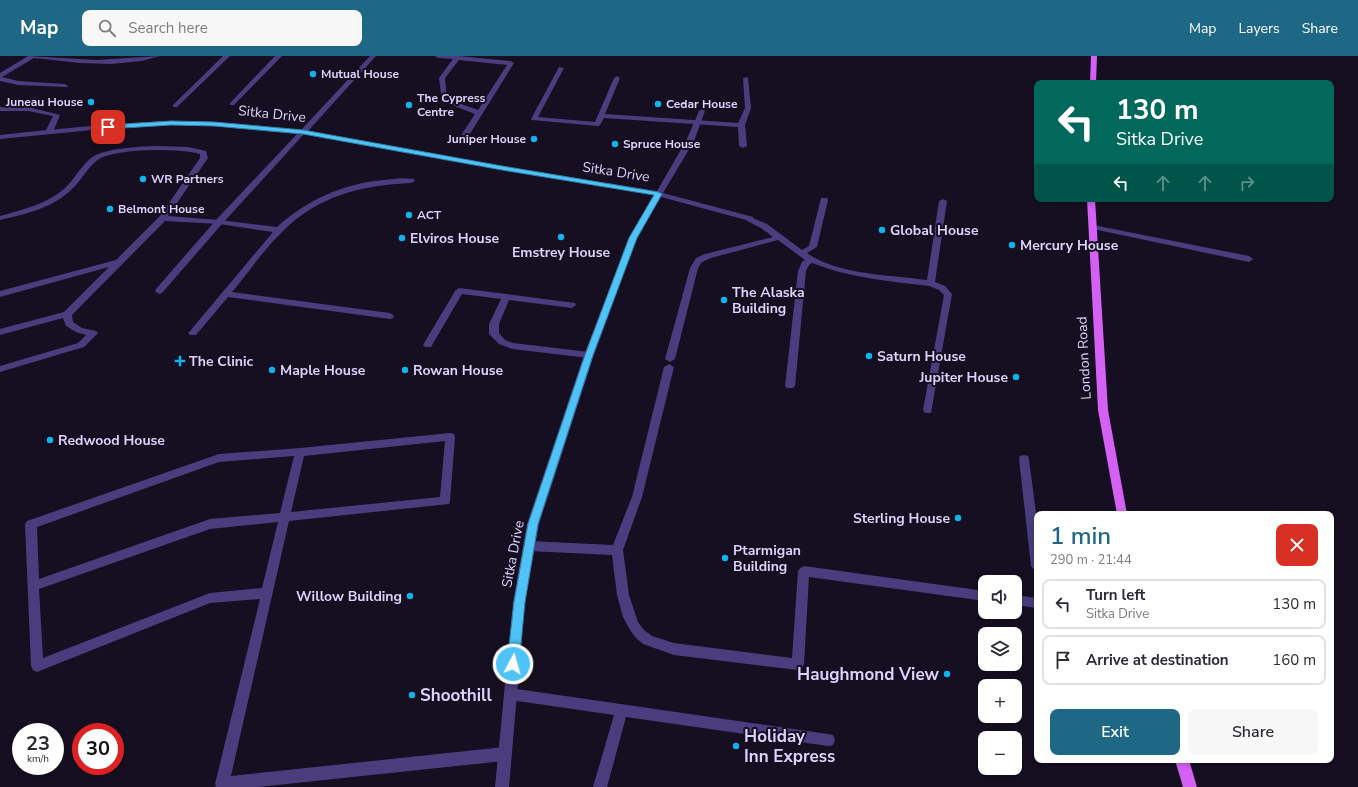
<!DOCTYPE html>
<meta charset="utf-8">
<style>
:root{--surface:#fff;--page:#f7f7f7;--text:#2b2b33;--muted:#7c7c81;--line:#e1e1e2;--accent:#1f6885}
body{margin:0;font-family:"Nunito Sans",sans-serif;background:var(--page);color:var(--text);height:100vh;display:flex;flex-direction:column;font-size:15px;white-space:nowrap}
*{box-sizing:border-box;margin:0}
p{font-size:13px;color:var(--muted)}
.icon{flex:none;width:22px;height:22px;fill:none;stroke:currentColor;stroke-width:2;stroke-linecap:round;stroke-linejoin:round}
.map{position:relative;flex:1;overflow:hidden}
.details{position:absolute;left:1034px;top:455px;width:300px;height:252px;display:flex;flex-direction:column;background:var(--surface);border-radius:8px;box-shadow:0 2px 6px #0003}
.details>*{flex:none}
.guide{position:absolute;left:1034px;top:24px;width:300px;height:122px;border-radius:8px;box-shadow:0 2px 6px #0003;background:#00695c;color:#fff;overflow:hidden}
.fabs{position:absolute;left:978px;top:519px;display:grid;gap:8px}
.fabs a{display:grid;place-items:center;width:44px;height:44px;border-radius:8px;background:var(--surface);box-shadow:0 2px 6px #0003;font-size:20px}
.speed{position:absolute;left:12px;top:667px;display:flex;gap:8px;font-size:20px;font-weight:700;text-align:center}
.speed>*{display:grid;place-content:center;width:52px;height:52px;border-radius:50%;background:var(--surface);box-shadow:0 2px 6px #0003;line-height:1}
.speed small{font-size:10px;font-weight:400}
.speed .limit{border:6px solid #d22;background:#fff;color:#111}
.pin{position:absolute;display:grid;place-items:center;width:34px;height:34px;color:#fff;margin:-17px;border-radius:8px;box-shadow:0 2px 6px #0006}
.me{position:absolute;width:44px;margin:-22px;rotate:6deg;stroke-linejoin:round;filter:drop-shadow(0 0 3px #0008)}
.turn{display:flex;align-items:center;gap:14px;height:84px;padding:0 16px;font-size:18px}
.turn .icon{width:52px;height:52px;stroke-width:2.5}
.turn b{display:block;font-size:28px;line-height:34px}
.lanes{display:flex;align-items:center;height:38px;padding:0 16px;background:#0003;justify-content:center;gap:20px;direction:ltr}
.lanes .off{opacity:.35}
.round{display:grid;place-items:center;flex:none;width:42px;height:42px;border-radius:8px;background:var(--page)}
.head{display:flex;align-items:center;justify-content:space-between;height:68px;padding:0 16px}
h1{font-size:24px;font-weight:600;line-height:30px;color:var(--accent)}
.cta{display:flex;gap:8px;margin-top:auto;padding:8px 16px}
.cta a{flex:1;height:46px;border-radius:8px;background:var(--accent);color:#fff;font-size:16px;font-weight:600;line-height:46px;text-align:center}
.cta a+a{background:var(--page);color:var(--text)}
ul{padding:0;list-style:none}
li{display:flex;align-items:center;gap:12px;height:50px;margin:0 8px 6px;padding:0 8px;border:2px solid var(--line);border-radius:8px}
li div{flex:1}
li b{display:block;font-size:15px}
li em{font-style:normal}
header{display:flex;align-items:center;gap:24px;box-sizing:border-box;height:56px;padding:0 20px;background:var(--accent);color:#fff}
header strong{font-size:19px}
nav{display:flex;gap:22px;margin-inline-start:auto;font-size:14px}
.search{width:280px;height:36px;background:var(--page);display:flex;align-items:center;gap:10px;box-sizing:border-box;padding:0 14px;border-radius:8px;color:var(--muted);font-size:15px}
.map>svg:first-child{display:block}
</style>
<header>
<strong>Map</strong>
<div class="search"><svg class="icon" aria-label="search" viewBox="0 0 24 24"><circle cx="10" cy="10" r="6"/><path d="M15 15l6 6"/></svg>Search here</div>
<nav><a>Map</a><a>Layers</a><a>Share</a></nav>
</header>
<div class="map">
<svg width="1358" height="731" viewBox="0 0 1358 731">
<rect width="100%" height="100%" fill="#150f21"/>
<g fill="none" stroke-linecap="round" stroke-linejoin="round">
<!-- service -->
<path fill="#493d7d" fill-rule="evenodd" d="M28 0 96 4 160 0 142 5 111 8 80 7 34 2 2 21 18 25 65 28 68 30 67 31 18 29 0 25V17Z
M223 0H230L177 51H173V49Z
M275 0H282L234 49H230V47Z
M435 0H458L511 5 514 7 463 89H457L456 87 475 58 442 45 439 22 453 3 438 2ZM459 4 507 9 478 54 447 43 445 22Z
M559 11 564 12 538 61 595 66 614 22 617 20 620 22 605 58 738 67 745 52 743 22 748 21 751 52 745 69 747 90 743 92 739 90 738 71 604 62 600 69 598 70 532 64 531 63Z
M0 51H28L60 59 53 76 49 78 45 76 53 60 28 55H0Z
M154 90 188 91 206 95 208 102 168 160 219 164 277 171C307 144 342 128 383 124 392 123 404 121 414 123L415 125 411 127C362 129 318 140 283 175 264 193 249 216 232 236L390 257 394 260 393 262 390 263 228 241 196 279H190L188 277 190 275 273 176 219 168 165 165 72 259 73 266 82 272 96 275 98 277 84 291 0 316V310L78 287 86 279 76 276 66 270 63 262 0 279V273L64 256 109 211 0 241V235L116 204 160 160 200 102V98C178 92 119 92 99 103 88 110 82 124 72 133 53 152 26 158 0 164V160C25 153 51 147 69 128 77 119 83 107 94 100 109 92 137 91 154 90Z
M821 142H827L828 144 817 191 807 197C838 219 891 219 927 224L939 145 943 143 947 145 935 226 945 230 952 238 931 357H925L923 354 944 239 939 234 929 230C889 225 849 222 812 207L809 209 806 215 795 330 793 332H787L785 330 798 215 802 206 805 204 778 184 711 202 702 206 698 212 675 303 670 306 665 303 690 212 696 202 705 198 773 181 761 172 747 165 746 163 750 161 767 168 802 194 809 190Z
M1090 169H1093L1249 200 1253 203 1249 206 1093 173H1090Z
M459 232 575 247 576 249 572 252 509 244 499 268V277L505 284 513 287 589 296 594 299 589 302 512 293 499 288 489 278V268L501 243 462 238 431 291H425L423 289 455 235Z
M669 308 674 311 642 441 623 494 629 539 638 566 644 574 652 580 674 587 792 602 798 515 800 512 804 510 985 535V545L809 521 804 608 802 612 798 614 674 599 643 588 636 582 630 574 623 561 617 539 612 499 529 495 525 493 523 490 525 487 529 485 613 489 632 441 664 311Z
M450 377 454 378 455 381 450 445 449 448 289 465 231 720 504 691 509 693 511 698 509 703 504 705 258 731H216L215 728 260 543 210 547 37 616 33 614 31 610 25 468 27 465 219 398 300 392ZM445 385 440 441 291 456 304 400ZM294 400 280 457 210 463 39 523 37 471 219 406ZM278 466 262 532 210 537 43 602 39 533 210 473Z
M1024 399 1028 400 1029 403 1037 465V515L1033 513 1031 510 1019 403 1020 400Z
M1015 539 1037 542V552L1015 549Z
M510 632 828 678 833 679 835 684 833 689 828 690 626 661 607 731H593L614 659 510 644 505 642 504 638 505 634Z"/>
<!-- minor -->
<path fill="#493d7d" fill-rule="evenodd" d="M370 0H376L308 75 502 110 657 135 686 85 699 55 702 53 705 55 694 85 663 137 753 161 754 163 750 165 661 141 637 182 594 299 539 468 525 546 509 731H495L513 546 527 468 584 299 629 182 654 139 502 114 304 78 222 168 162 237 159 238 155 235 156 233 216 164 297 78 213 70 171 69 93 74 0 83V79C57 73 113 67 170 65 214 64 258 70 301 74Z"/>
<!-- primary -->
<path fill="#d461f4" fill-rule="evenodd" d="M1091 0H1097L1096 27H1090Z
M1087 143H1095L1108 354 1127 458H1117L1098 354Z
M1175 704H1189L1197 731H1183Z"/>
</g>
<!-- route -->
<path fill="#4fc3f7" stroke="#337fa1" d="M171 65 214 66 303 74 502 110 658 136 662 138 637 182 593 299 538 468 525 546 519 608 517 611 513 613 509 611 507 608 514 546 528 468 585 299 629 182 654 139 502 114 303 78 214 70 171 69 108 73 104 71 108 69Z"/>
<!-- markers -->
<g fill="#10b3ea" stroke="#150f21" stroke-width="1.5">
<circle cx="313" cy="18" r="4"/>
<circle cx="91" cy="46" r="4"/>
<circle cx="658" cy="48" r="4"/>
<circle cx="409" cy="49" r="4"/>
<circle cx="534" cy="83" r="4"/>
<circle cx="615" cy="88" r="4"/>
<circle cx="143" cy="123" r="4"/>
<circle cx="110" cy="153" r="4"/>
<circle cx="409" cy="159" r="4"/>
<circle cx="882" cy="174" r="4"/>
<circle cx="561" cy="181" r="4"/>
<circle cx="402" cy="182" r="4"/>
<circle cx="1012" cy="189" r="4"/>
<circle cx="724" cy="244" r="4"/>
<circle cx="869" cy="300" r="4"/>
<path d="M178 299h4v4h4v4h-4v4h-4v-4h-4v-4h4z"/>
<circle cx="272" cy="314" r="4"/>
<circle cx="405" cy="314" r="4"/>
<circle cx="1016" cy="321" r="4"/>
<circle cx="50" cy="384" r="4"/>
<circle cx="958" cy="462" r="4"/>
<circle cx="725" cy="502" r="4"/>
<circle cx="410" cy="540" r="4"/>
<circle cx="947" cy="618" r="4"/>
<circle cx="412" cy="639" r="4"/>
<circle cx="736" cy="690" r="4"/>
</g>
<g text-anchor="middle" dominant-baseline="central" stroke-width="4" stroke-linejoin="round" paint-order="stroke">
<!-- far-poi labels -->
<g font-size="12" font-weight="bold" fill="#ddd2fc" stroke="#150f21" text-anchor="start">
<text x="321" y="18">Mutual House</text>
<text x="417" y="42">The Cypress<tspan x="417" dy="14">Centre</tspan></text>
<text x="83" y="46" text-anchor="end">Juneau House</text>
<text x="666" y="48">Cedar House</text>
<text x="526" y="83" text-anchor="end">Juniper House</text>
<text x="623" y="88">Spruce House</text>
<text x="151" y="123">WR Partners</text>
<text x="118" y="153">Belmont House</text>
<text x="417" y="159">ACT</text>
</g>
<!-- street labels -->
<g font-size="14" fill="#ddd2fc" stroke="#150f21">
<text transform="translate(272 58) rotate(6)">Sitka Drive</text>
<text transform="translate(616 116) rotate(9)">Sitka Drive</text>
<text transform="translate(1084 302) rotate(-93)">London Road</text>
<text transform="translate(513 498) rotate(-79)">Sitka Drive</text>
</g>
<!-- poi labels -->
<g font-size="14" font-weight="bold" fill="#ddd2fc" stroke="#150f21" text-anchor="start">
<text x="890" y="174">Global House</text>
<text x="410" y="182">Elviros House</text>
<text x="1020" y="189">Mercury House</text>
<text x="561" y="196" text-anchor="middle">Emstrey House</text>
<text x="732" y="236">The Alaska<tspan x="732" dy="16">Building</tspan></text>
<text x="877" y="300">Saturn House</text>
<text x="189" y="305">The Clinic</text>
<text x="280" y="314">Maple House</text>
<text x="413" y="314">Rowan House</text>
<text x="1008" y="321" text-anchor="end">Jupiter House</text>
<text x="58" y="384">Redwood House</text>
<text x="950" y="462" text-anchor="end">Sterling House</text>
<text x="733" y="494">Ptarmigan<tspan x="733" dy="16">Building</tspan></text>
<text x="402" y="540" text-anchor="end">Willow Building</text>
</g>
<!-- near-poi labels -->
<g font-size="17" font-weight="bold" fill="#ddd2fc" stroke="#150f21" text-anchor="start">
<text x="939" y="618" text-anchor="end">Haughmond View</text>
<text x="420" y="639">Shoothill</text>
<text x="744" y="680">Holiday<tspan x="744" dy="20">Inn Express</tspan></text>
</g>
</g>
</svg>
<div class="fabs">
<a><svg class="icon" aria-label="sound" viewBox="0 0 24 24"><path d="M4 9h4l5-4v14l-5-4H4zM17 9q2 3 0 6"/></svg></a>
<a><svg class="icon" aria-label="layers" viewBox="0 0 24 24"><path d="M12 4l9 5-9 5-9-5zM3 14l9 5 9-5"/></svg></a>
<a>+</a>
<a>−</a>
</div>
<div class="speed"><div>23<small>km/h</small></div><div class="limit">30</div></div>
<div class="pin" style="left:108px;top:71px;background:#d93025"><svg class="icon" aria-label="arrive" viewBox="0 0 24 24"><path d="M6 21V4h12l-3 4 3 4H6"/></svg></div>
<svg class="me" style="left:513px;top:608px" viewBox="-20 -20 40 40"><circle r="17" fill="#4fc3f7" stroke="#fff" stroke-width="3"/><path d="M0-11L8 9 0 5-8 9z" fill="#fff"/></svg>
<div class="guide">
<div class="turn"><svg class="icon" aria-label="left" viewBox="0 0 24 24"><path d="M17 20v-9H6M10 6l-5 5 5 5"/></svg><div><b>130 m</b>Sitka Drive</div></div>
<div class="lanes"><svg class="icon" aria-label="left" viewBox="0 0 24 24"><path d="M17 20v-9H6M10 6l-5 5 5 5"/></svg><svg class="icon off" aria-label="ahead" viewBox="0 0 24 24"><path d="M12 20V5M6 11l6-6 6 6"/></svg><svg class="icon off" aria-label="ahead" viewBox="0 0 24 24"><path d="M12 20V5M6 11l6-6 6 6"/></svg><svg class="icon off" aria-label="right" viewBox="0 0 24 24"><path d="M7 20v-9h11M14 6l5 5-5 5"/></svg></div>
</div>
<section class="details">
<div class="head"><div><h1>1 min</h1><p>290 m · 21:44</p></div><a class="round" style="background:#d93025;color:#fff"><svg class="icon" aria-label="close" viewBox="0 0 24 24"><path d="M6 6l12 12M18 6L6 18"/></svg></a></div>
<ul>
<li><svg class="icon" aria-label="left" viewBox="0 0 24 24"><path d="M17 20v-9H6M10 6l-5 5 5 5"/></svg><div><b>Turn left</b><p>Sitka Drive</p></div><em>130 m</em></li>
<li><svg class="icon" aria-label="arrive" viewBox="0 0 24 24"><path d="M6 21V4h12l-3 4 3 4H6"/></svg><div><b>Arrive at destination</b></div><em>160 m</em></li>
</ul>
<div class="cta"><a>Exit</a><a>Share</a></div>
</section>
</div>
